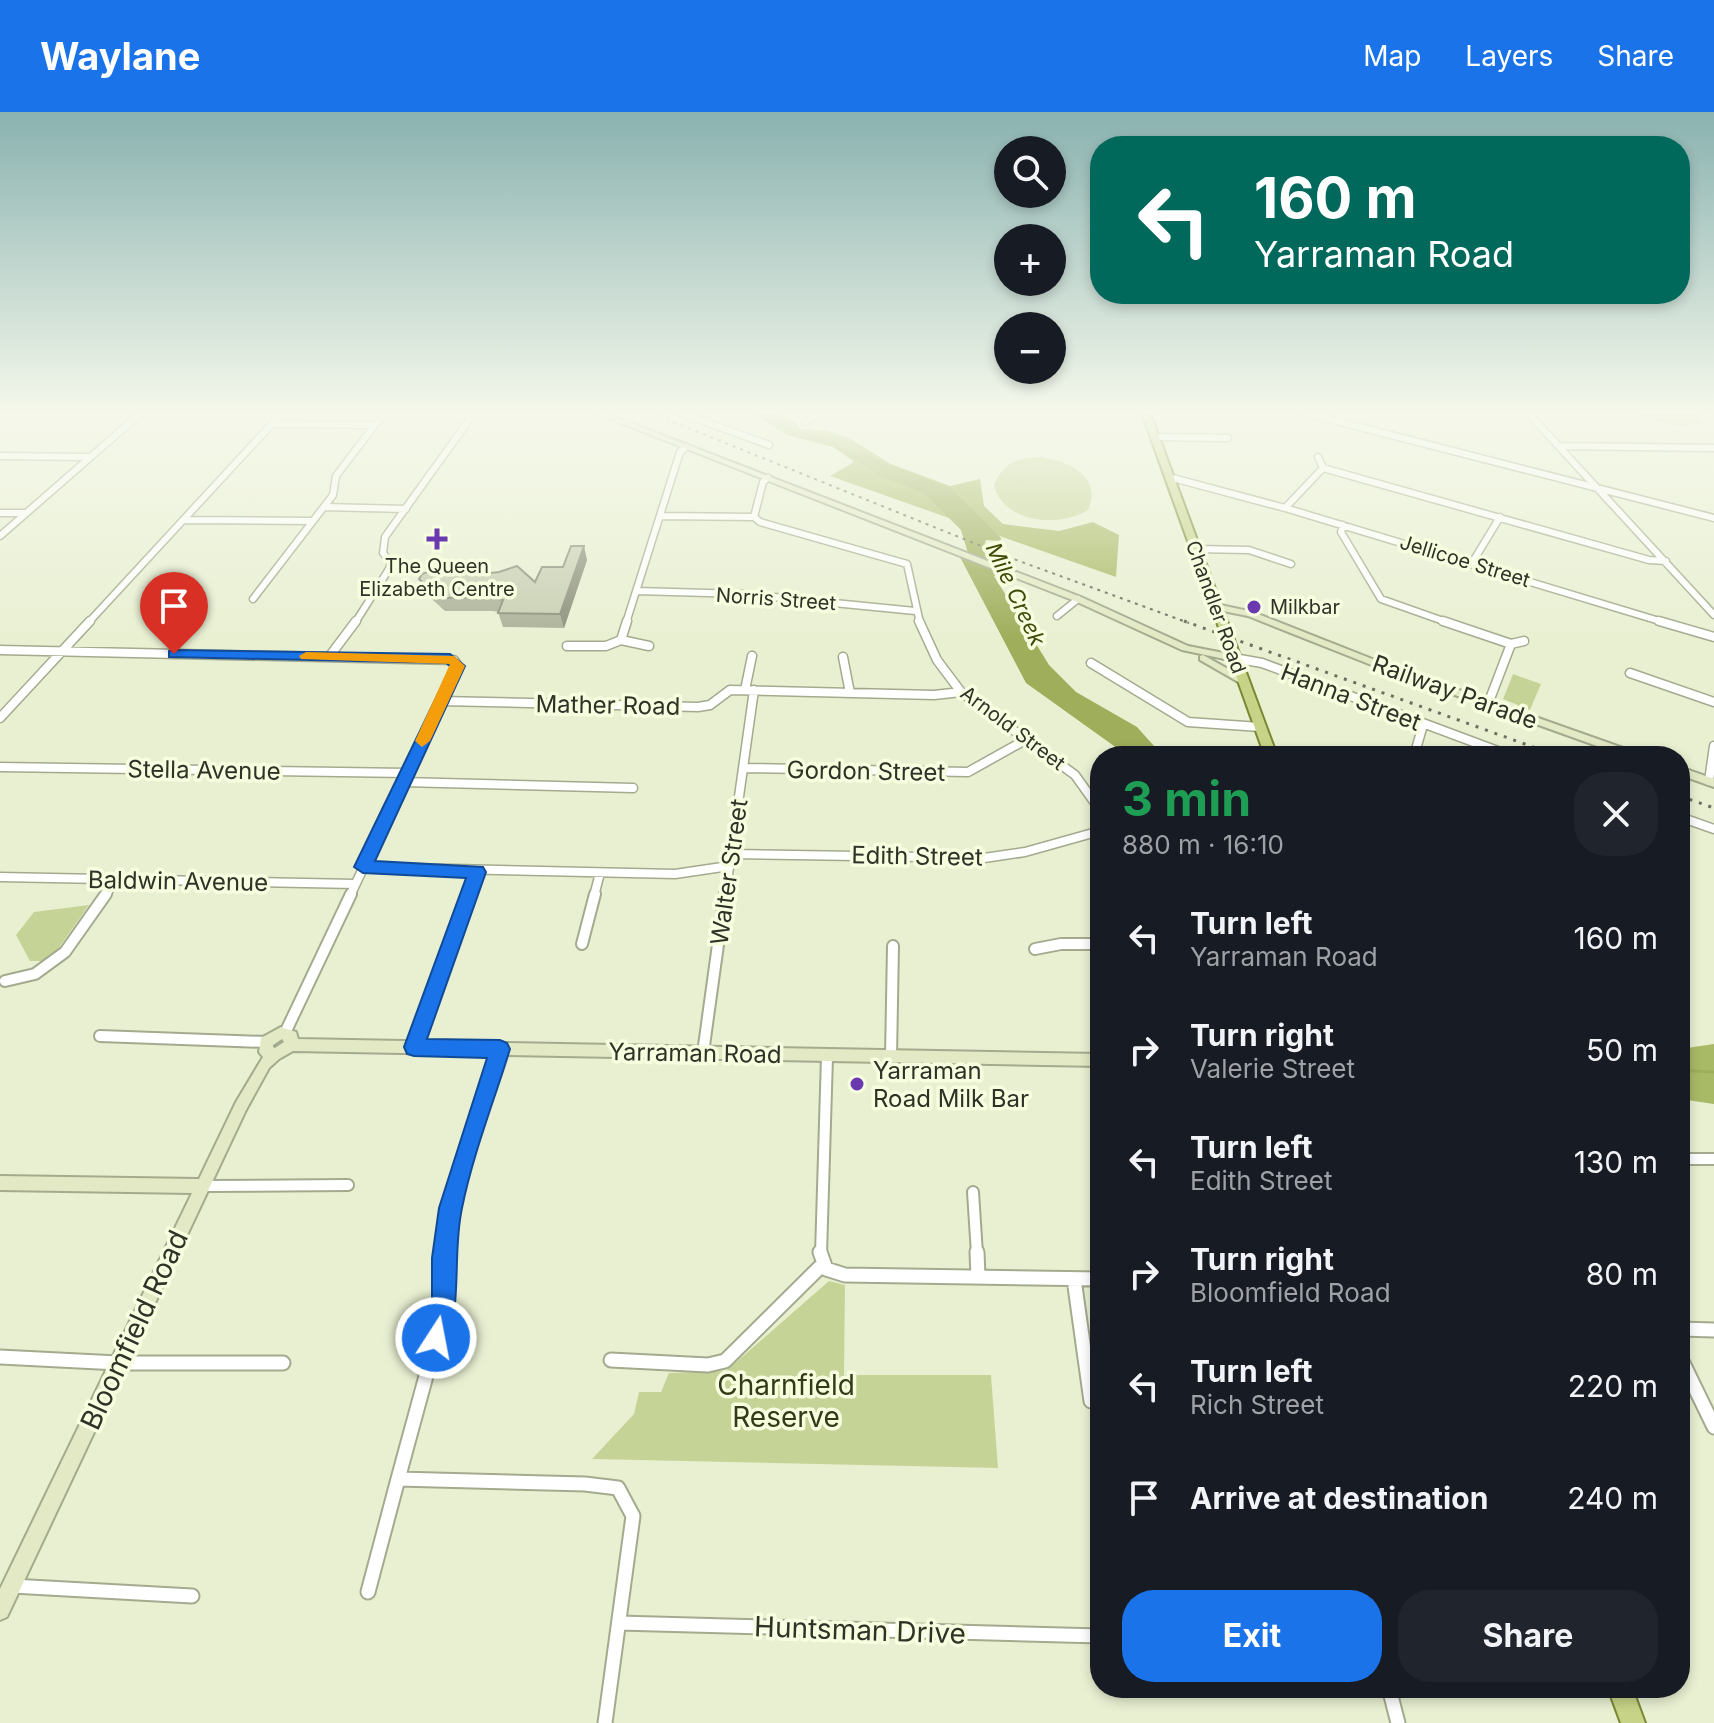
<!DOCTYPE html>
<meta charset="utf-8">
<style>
:root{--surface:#171b24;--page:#20242c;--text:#f1f3f6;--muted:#9ea1a6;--accent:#1a73e8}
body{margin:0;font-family:Inter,sans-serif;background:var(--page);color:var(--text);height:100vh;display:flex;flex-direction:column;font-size:30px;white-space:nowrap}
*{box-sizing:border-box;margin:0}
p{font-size:26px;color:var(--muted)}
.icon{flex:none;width:44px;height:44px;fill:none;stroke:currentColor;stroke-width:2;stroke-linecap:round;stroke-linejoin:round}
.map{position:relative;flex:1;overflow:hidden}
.side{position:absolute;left:1090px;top:634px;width:600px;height:952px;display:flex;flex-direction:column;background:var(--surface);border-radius:32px;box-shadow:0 4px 12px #0003}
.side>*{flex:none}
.guide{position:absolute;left:1090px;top:24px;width:600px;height:168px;border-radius:32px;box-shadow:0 4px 12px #0003;background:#00695c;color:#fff;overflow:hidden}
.tools{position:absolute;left:994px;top:24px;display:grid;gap:16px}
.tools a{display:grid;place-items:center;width:72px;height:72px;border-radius:50%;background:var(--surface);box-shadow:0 4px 12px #0003;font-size:40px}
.pin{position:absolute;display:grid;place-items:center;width:68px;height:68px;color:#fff;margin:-82px -34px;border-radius:50% 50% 50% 0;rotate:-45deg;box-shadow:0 0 8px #0007}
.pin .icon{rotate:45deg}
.me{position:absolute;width:88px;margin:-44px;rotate:11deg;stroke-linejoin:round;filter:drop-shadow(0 0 6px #0008)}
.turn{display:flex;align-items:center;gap:28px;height:168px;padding:0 32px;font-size:36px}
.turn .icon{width:104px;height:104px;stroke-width:2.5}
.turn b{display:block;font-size:56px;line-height:68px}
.round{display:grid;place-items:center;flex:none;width:84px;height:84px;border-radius:32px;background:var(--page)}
.overview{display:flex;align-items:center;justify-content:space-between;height:136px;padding:0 32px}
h1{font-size:48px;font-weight:700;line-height:60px;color:#1e9e55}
.action{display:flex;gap:16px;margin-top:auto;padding:16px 32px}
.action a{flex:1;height:92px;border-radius:32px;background:var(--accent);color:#fff;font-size:32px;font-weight:700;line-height:92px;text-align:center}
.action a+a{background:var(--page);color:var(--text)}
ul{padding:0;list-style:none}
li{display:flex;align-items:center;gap:24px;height:112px;padding:0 32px}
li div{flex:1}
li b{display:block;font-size:30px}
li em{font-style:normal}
header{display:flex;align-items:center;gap:48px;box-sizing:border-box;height:112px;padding:0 40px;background:var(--accent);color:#fff}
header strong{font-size:38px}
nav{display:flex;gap:44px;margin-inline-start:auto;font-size:28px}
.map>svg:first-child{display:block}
</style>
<header>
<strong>Waylane</strong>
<nav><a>Map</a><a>Layers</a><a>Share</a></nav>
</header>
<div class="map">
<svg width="1714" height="1611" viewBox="0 0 1714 1611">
<rect width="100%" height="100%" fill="#e9f0d2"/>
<!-- green -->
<path fill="#c6d396" d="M1631 301H1701L1702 311 1683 314 1665 312Z
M1039 345C1067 348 1103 364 1088 398 1059 416 1003 411 994 373 1004 351 1015 346 1039 345Z
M1513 562 1541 572 1530 598 1503 587Z
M89 793 53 844 44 849H30L16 823 34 800Z
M829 1169 845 1173 844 1263H991L998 1356 592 1347 634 1302 639 1280H661L669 1261 726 1259Z"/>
<!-- forest -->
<path fill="#a9ba66" d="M801 317 827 319 849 326 891 352 950 374 980 367 984 394 1003 412 1059 419 1093 410 1119 423 1116 465 830 364 854 350 834 335Z
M1714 932V992L1680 987V937Z"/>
<!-- water -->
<path fill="#9eae5b" d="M752 301C768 301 793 302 800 317L952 377 1001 426V429L986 428 984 434 994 457 1001 461 994 464 1049 553 1076 580 1137 615 1163 644H1128L1026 571 960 445 970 448 961 418 924 381 881 364 833 335 787 323Z"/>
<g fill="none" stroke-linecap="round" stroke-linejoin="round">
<!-- stream -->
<path stroke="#9eae5b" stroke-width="3" d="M1680 958 1714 960"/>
<!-- street-far3 casing -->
<g stroke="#a3aa8e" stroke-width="9">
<path id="street-far3" d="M681 301 769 333
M1305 301 1714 406
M1528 301 1714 503
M806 310 820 301
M273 312 375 313
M1154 325 1228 326
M1559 334 1714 336
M0 344 90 345
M1323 356 1649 448 1666 449
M1169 365 1285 396 1666 511
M768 366 763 370 754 405 760 410 907 452 920 511
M324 395 406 397
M1285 396 1323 356 1318 345
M0 401H26
M662 404 754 405
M184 408 311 409
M1343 413 1341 420 1381 487 1449 511
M0 424 141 301
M1195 437 1249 438 1291 452
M1472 451 1500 405
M637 479 743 482 915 499
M253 487 333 383 336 364 384 301
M1057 504 1078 487
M88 511 282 301
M355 511 389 457 391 451 383 441 385 425 474 301
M626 511 680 340 686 335"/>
</g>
<!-- street-far2 casing -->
<g stroke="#a3aa8e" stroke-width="11">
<path id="street-far2" d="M919 509 937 548 961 580 1075 663 1100 698
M1443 509 1511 532 1488 592
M1659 509 1714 525
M621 528 627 509
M1511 532 1524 529
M567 534H606L621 528 649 534
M0 538 454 548 458 554 350 784
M329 545 356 509
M843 545 850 581
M1234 546 1262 551 1511 644
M1091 551 1188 610 1260 615
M1630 561 1714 590
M745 578 752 544
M441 589 698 595 710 593 730 578 934 583 961 580
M0 606 90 509
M1414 644 1423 613
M0 655 408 661
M743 656 968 660 1027 627
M1709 669 1714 634
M403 670 633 676
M1680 705 1714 717
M731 742 984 746 1025 740 1100 719
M363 755 675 762 729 754
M0 765 355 772
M105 784 115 769
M468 784 477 760
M594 784 600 761
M725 784 754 578"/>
</g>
<!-- street-far1 casing -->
<g stroke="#a3aa8e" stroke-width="14">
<path id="street-far1" d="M582 832 595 782
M1035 837 1061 832H1100
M5 869 35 862 65 840 106 782
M285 921 351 782
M100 924 266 930
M414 935 469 782
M703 941 725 782
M891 945 893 834
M1680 1047H1714
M202 1074 348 1073
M973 1080 977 1142
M444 1142 450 1096 500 937
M821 1142 827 945"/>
</g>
<!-- street casing -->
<g stroke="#a3aa8e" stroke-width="17">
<path id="street" d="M445 1140 444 1198 398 1367 585 1372 618 1376 633 1404 605 1611
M820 1140 826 1157 845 1163 1100 1167
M977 1140 978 1165
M1074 1167 1091 1289
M1680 1217 1714 1218
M0 1245 118 1251H283
M1680 1245 1714 1315
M611 1248 708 1253 725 1249 823 1152
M12 1474 192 1484
M368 1480 398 1367
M619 1511 1100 1524
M1389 1576 1398 1611"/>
</g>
<!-- secondary casing -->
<g stroke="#a3aa8e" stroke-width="4">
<path id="secondary" d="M595 301H605L1081 485 1188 534 1234 543 1239 546 1234 549 1182 538 1075 489Z
M1216 492 1253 500 1380 550 1640 642 1641 644H1625L1374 554 1248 504 1213 497 1212 495Z
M1203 543 1246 567 1248 569 1243 572 1240 571 1200 548V544Z
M1680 655 1714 667V675L1680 663Z
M281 915 296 920 298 927 1100 942V954L293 939 279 947 269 956 246 998 7 1505 0 1508V1477L192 1081 0 1078V1064L199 1067 236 990 263 945 259 940 261 926ZM282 927 284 930 275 936 273 935V933Z"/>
</g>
<!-- primary casing -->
<g stroke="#7a8833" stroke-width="4">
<path id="primary" d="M1142 301H1150L1277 644H1265Z
M1608 1576H1632L1645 1611H1621Z"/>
</g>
<!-- street-far3 -->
<use href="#street-far3" stroke="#fff" stroke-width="6"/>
<!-- street-far2 -->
<use href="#street-far2" stroke="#fff" stroke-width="8"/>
<!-- street-far1 -->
<use href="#street-far1" stroke="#fff" stroke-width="10"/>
<!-- street -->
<use href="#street" stroke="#fff" stroke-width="13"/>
<!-- secondary -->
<use href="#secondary" fill="#e3e9c4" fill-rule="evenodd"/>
<!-- primary -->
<use href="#primary" fill="#c7d488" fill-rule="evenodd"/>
<!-- rail-far1 -->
<path stroke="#6c705f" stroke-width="2" stroke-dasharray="3 5" stroke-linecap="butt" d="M651 301 1011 446 1189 511"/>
<!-- rail -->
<path stroke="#6c705f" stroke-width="3" stroke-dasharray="3 7" stroke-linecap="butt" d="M1184 509 1558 644
M1680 684 1714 696"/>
</g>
<!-- wall -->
<path fill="#adb39a" d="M587 448 564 516 503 515 498 500 493 499H445L425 481 419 467 454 461H490L535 470 563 455Z"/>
<!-- shaded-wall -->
<path fill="#8d927d" d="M584 434 587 448 564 516 560 502Z"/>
<!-- building -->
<path fill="#c9d0b3" stroke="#8d927d" stroke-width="2" d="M571 434H584L560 502 498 501 503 488 488 485 440 486 419 467 422 462 444 454 454 461 481 454 490 461 499 460 517 454 535 470 542 455H563Z"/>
<!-- sky -->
<linearGradient id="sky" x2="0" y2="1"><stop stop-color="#8ab2b0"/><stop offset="0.57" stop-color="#f5f8eb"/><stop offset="1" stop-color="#f5f8eb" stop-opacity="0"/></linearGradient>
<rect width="1714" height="527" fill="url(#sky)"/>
<!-- route -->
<path fill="#1a73e8" stroke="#114b97" stroke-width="2" d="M174 538 450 542 465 554 375 749 483 755 486 760 427 927 500 928 507 931 510 937C494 989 473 1042 462 1096 452 1142 463 1191 445 1235L436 1239 427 1235 424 1226 432 1198V1146L439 1096 487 946 414 944 407 942 404 935 466 766 363 761 354 755 451 555 446 551 169 545V539Z"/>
<!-- slow -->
<path fill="#f59e0b" d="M306 540 454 544 465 554 430 629 422 635 415 629 450 552 301 547 299 544Z"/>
<!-- markers -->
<g fill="#6a39b0" stroke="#f6fedf" stroke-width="3">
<path d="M433 415h8v8h8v8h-8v8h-8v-8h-8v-8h8z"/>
<circle cx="1254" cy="495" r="8"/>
<circle cx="857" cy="972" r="8"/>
</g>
<g text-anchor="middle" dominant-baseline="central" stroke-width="7" stroke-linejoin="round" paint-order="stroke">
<!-- far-street labels -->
<g font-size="20" fill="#2f3227" stroke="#f6fedf">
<text transform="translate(1465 449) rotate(17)">Jellicoe Street</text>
<text transform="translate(776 487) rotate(4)">Norris Street</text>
<text transform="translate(1216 495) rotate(70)">Chandler Road</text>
<text transform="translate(1013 616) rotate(37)">Arnold Street</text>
</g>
<!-- far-poi labels -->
<g font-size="20" fill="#2f3227" stroke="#f6fedf">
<text x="437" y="454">The Queen<tspan x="437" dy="23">Elizabeth Centre</tspan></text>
<text x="1270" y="495" text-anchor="start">Milkbar</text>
</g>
<!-- far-water labels -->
<g font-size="22" font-style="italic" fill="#404909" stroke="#f6fedf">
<text transform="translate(1016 482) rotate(65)">Mile Creek</text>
</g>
<!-- street labels -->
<g font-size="24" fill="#2f3227" stroke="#f6fedf">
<text transform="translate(1455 580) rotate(20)">Railway Parade</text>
<text transform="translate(1351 585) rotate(21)">Hanna Street</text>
<text transform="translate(608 593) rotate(1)">Mather Road</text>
<text transform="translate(204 658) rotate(1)">Stella Avenue</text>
<text transform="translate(866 659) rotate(1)">Gordon Street</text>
<text transform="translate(917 744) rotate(1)">Edith Street</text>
<text transform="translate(729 760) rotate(-82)">Walter Street</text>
<text transform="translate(178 769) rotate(1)">Baldwin Avenue</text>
<text transform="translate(695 941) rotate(1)">Yarraman Road</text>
</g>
<!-- poi labels -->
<g font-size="24" fill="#2f3227" stroke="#f6fedf" text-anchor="start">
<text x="873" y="958">Yarraman<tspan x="873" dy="28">Road Milk Bar</tspan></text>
</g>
<!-- near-street labels -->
<g font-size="28" fill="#2f3227" stroke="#f6fedf">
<text transform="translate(134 1218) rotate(-65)">Bloomfield Road</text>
<text transform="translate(860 1518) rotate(2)">Huntsman Drive</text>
</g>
<!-- near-park labels -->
<g font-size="28" fill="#343a17" stroke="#f6fedf">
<text x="786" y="1273">Charnfield<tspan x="786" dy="32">Reserve</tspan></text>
</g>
</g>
</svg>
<div class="tools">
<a><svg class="icon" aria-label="search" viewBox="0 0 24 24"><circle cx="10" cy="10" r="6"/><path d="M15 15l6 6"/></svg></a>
<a>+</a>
<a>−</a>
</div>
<div class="pin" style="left:174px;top:542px;background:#d93025"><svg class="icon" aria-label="arrive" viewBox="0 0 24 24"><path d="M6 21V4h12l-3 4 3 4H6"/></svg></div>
<svg class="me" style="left:436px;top:1226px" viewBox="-20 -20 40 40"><circle r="17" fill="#1a73e8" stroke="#fff" stroke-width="3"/><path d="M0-11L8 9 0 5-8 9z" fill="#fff"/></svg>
<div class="guide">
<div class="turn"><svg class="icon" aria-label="left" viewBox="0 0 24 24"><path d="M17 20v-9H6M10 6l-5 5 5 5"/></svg><div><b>160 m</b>Yarraman Road</div></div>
</div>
<section class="side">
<div class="overview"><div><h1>3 min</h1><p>880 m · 16:10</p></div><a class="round"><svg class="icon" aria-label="close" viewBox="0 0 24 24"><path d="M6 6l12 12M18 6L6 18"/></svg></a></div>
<ul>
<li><svg class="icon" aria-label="left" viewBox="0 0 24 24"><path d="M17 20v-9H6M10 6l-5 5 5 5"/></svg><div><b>Turn left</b><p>Yarraman Road</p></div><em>160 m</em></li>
<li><svg class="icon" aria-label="right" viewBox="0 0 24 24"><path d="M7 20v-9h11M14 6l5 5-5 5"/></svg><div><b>Turn right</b><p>Valerie Street</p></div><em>50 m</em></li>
<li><svg class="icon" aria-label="left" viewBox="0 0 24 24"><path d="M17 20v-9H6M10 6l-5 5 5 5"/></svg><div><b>Turn left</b><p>Edith Street</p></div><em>130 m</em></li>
<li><svg class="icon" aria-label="right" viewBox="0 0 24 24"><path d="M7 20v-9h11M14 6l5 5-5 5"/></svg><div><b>Turn right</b><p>Bloomfield Road</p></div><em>80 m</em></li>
<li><svg class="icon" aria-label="left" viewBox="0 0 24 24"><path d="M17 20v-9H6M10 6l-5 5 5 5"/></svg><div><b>Turn left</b><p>Rich Street</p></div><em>220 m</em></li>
<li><svg class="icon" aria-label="arrive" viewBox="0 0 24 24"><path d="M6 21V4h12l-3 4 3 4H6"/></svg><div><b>Arrive at destination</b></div><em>240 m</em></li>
</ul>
<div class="action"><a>Exit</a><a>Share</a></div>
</section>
</div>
